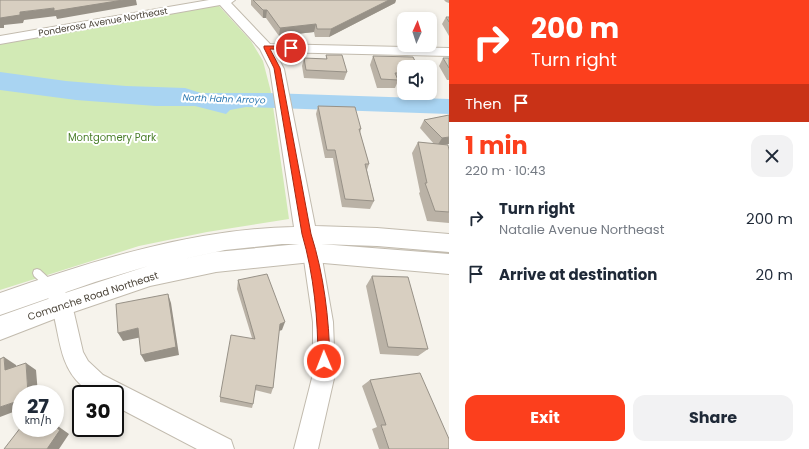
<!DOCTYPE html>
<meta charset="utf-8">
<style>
:root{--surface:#fff;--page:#f2f2f3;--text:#1f2937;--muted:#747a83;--accent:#fc3f1d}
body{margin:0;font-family:Poppins,sans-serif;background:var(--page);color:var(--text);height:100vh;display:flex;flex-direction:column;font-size:15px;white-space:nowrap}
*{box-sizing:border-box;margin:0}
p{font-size:13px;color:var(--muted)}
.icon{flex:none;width:22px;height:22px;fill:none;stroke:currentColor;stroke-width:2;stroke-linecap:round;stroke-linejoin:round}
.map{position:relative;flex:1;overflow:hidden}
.panel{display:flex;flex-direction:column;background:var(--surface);width:360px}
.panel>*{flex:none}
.top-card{background:#fc3f1d;color:#fff;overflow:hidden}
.needle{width:26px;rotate:3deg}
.tools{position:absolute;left:397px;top:12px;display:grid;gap:8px}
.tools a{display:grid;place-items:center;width:40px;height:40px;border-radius:8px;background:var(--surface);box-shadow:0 2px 6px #0003;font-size:20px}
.speed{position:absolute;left:12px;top:385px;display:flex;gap:8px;font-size:20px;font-weight:700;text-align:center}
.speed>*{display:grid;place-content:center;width:52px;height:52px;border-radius:50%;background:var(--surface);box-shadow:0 2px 6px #0003;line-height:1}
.speed small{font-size:10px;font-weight:400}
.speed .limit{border:2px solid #111;border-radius:6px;background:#fff;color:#111}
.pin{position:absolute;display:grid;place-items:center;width:34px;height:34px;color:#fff;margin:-17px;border:2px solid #fff;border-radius:50%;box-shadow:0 1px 4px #0007}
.me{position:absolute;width:44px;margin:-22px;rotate:359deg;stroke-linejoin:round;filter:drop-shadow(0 0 3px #0008)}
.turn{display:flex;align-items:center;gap:14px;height:84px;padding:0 16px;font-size:18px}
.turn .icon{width:52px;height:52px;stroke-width:2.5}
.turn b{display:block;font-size:28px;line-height:34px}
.then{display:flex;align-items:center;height:38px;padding:0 16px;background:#0003;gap:8px;font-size:15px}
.round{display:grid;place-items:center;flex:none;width:42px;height:42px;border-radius:12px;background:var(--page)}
.summary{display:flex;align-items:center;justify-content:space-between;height:68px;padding:0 16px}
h1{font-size:24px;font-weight:700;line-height:30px;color:var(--accent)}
.primary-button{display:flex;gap:8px;margin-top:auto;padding:8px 16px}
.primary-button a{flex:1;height:46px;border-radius:12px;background:var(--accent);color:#fff;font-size:16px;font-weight:700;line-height:46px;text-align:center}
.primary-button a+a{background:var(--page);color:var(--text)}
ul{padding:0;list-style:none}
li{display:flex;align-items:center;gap:12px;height:56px;padding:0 16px}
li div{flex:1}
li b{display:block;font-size:15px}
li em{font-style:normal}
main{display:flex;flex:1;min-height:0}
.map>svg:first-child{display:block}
</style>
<main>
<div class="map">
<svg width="449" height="449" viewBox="0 0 449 449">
<rect width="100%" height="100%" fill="#f6f3ec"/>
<!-- green -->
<path fill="#d2eab5" d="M214 6H219L251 41 263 61 271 92 289 219 207 232 139 246 0 290V44Z"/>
<!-- water -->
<path fill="#a9d4f2" d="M0 72 66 81 126 86 185 88 201 93H268L449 99V114L246 107 230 110 226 114 195 106H156L76 100 0 90Z"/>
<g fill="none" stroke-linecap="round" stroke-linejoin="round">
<!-- service casing -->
<g stroke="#c2bbae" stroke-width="2">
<path id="service" d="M37 269 40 270 54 283 56 286 54 289 51 290 48 289 34 276 33 273 34 270Z"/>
</g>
<!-- minor casing -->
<g stroke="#c2bbae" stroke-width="2">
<path id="minor" d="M312 245 318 248 321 253 333 322 335 374 318 449H294L313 374V322L303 253 306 248Z
M57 286 64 289 74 313 83 352 88 361 103 375 231 440 234 449H197L115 406V394C108 394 100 395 93 394 89 393 85 389 81 385 55 361 61 325 47 295L50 289Z"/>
</g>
<!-- tertiary casing -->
<g stroke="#c2bbae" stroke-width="2">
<path id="tertiary" d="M209 0H235L231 3 270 44 449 48V56L275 52 284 69 315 226 377 228 449 234V252L377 246 321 244 449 254V274L312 262 216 272 150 286 62 316 0 340V316L62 294 148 266 95 282 0 315V293C95 260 193 229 294 227L270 69 260 49 220 5 0 44V36ZM282 244H299L216 252 151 266 225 250Z"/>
</g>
<!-- service -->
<use href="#service" fill="#fff" fill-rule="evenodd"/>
<!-- minor -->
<use href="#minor" fill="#fff" fill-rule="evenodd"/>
<!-- tertiary -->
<use href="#tertiary" fill="#fff" fill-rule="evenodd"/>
</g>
<!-- wall -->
<path fill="#bab2a6" d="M251 0H396L395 3 329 37H315L314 32 279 36 266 18H263L251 5Z
M444 0H449V3L446 2Z
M446 17H449V36L442 24Z
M326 55 347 72 344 80 304 78 302 66 304 58 326 59Z
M373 56 404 67V81H398L395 88H377L370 65Z
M443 58H449V80H447L439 66Z
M318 106 361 129 360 133 369 164 367 170 374 201 370 209 342 207 333 158H325L316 114Z
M449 115V144L444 145 449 150V223L427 221 419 193 420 192 412 153 418 142 434 144 420 128 424 120Z
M372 276 428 349 418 356 380 354 366 286Z
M238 280 282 330 279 331 273 388 271 394 255 390 253 404 252 408 220 402V397L252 338 237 289Z
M370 380 449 449H379L372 429 377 427 362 386Z"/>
<!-- shaded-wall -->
<path fill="#979187" d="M123 0H136L137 5 57 19 56 16 24 20 23 23 4 25V28H0V18L20 12Z
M389 0H396L395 3 329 37 331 29Z
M263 10H267L266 18H263Z
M316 24 314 32 279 36 280 28Z
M449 137V144L437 146 442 138Z
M168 294 171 303 179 355 145 362 141 355Z
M285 322 282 330 277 331 280 324Z
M138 328 142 337 123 341 118 333Z
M4 357 16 365V377L5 370Z
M26 363 36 370 38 394H28Z
M21 400V409L0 417V407Z
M55 424 69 434 59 449H47L55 427Z"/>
<!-- building -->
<path fill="#d8cfc1" stroke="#979187" d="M0 0H123L54 11V8L20 12V15L0 18V20Z
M253 0H389L331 29H317L316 24 280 28 267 10H263Z
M446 17H449V22Z
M326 55H342L347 72 306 70 304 58 327 59Z
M373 56 413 57 418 67H404V73H395L398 80 381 79Z
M443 58H449V68Z
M318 106 355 107 361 129H359L369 164H365L374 201 345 199 335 150H327Z
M449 115V137L442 138 424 120Z
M418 142 448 145 449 150V212L435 211 425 183H427Z
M267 274 285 322 280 324 273 388 256 385 253 404 220 397 231 335 255 339 238 280Z
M372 276 408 277 428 349 388 347Z
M168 294 176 347 141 355 138 328 118 333 116 304Z
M4 357 5 370 26 363 28 394H21V400L0 407V359Z
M420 373 449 439V449H389L381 425H386L370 380Z
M21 427V428H55V427L60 430 47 449H4Z"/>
<!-- route -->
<path fill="#fc3f1d" stroke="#a42913" d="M264 46H291L294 48 291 50 270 49 280 68 311 234C324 275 329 318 330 361L328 365 324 367 320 365 318 361C318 319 314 275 302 234L274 68 264 48Z"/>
<g text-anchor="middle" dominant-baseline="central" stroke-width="4" stroke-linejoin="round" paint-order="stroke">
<!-- far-street labels -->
<g font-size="9" fill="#4b4439" stroke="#fff">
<text transform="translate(103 22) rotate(-10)">Ponderosa Avenue Northeast</text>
</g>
<!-- far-water labels -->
<g font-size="9" font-style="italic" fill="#2e7ab2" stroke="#fff">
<text transform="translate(224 99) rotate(2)">North Hahn Arroyo</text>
</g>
<!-- park labels -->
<g font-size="10" fill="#4a7f2a" stroke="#fff">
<text x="112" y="137">Montgomery Park</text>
</g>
<!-- street labels -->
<g font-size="10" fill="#4b4439" stroke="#fff">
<text transform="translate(93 296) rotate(-18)">Comanche Road Northeast</text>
</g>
</g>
</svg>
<div class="tools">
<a><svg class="needle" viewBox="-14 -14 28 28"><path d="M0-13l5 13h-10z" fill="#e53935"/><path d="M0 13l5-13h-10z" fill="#747a83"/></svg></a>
<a><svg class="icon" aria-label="sound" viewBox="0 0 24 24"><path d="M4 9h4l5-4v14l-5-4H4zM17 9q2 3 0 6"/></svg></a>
</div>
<div class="speed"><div>27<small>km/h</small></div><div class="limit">30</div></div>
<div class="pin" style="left:291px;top:48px;background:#d93025"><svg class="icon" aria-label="arrive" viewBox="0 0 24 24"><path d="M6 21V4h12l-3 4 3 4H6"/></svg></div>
<svg class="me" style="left:324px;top:361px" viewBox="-20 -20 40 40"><circle r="17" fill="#fc3f1d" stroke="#fff" stroke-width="3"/><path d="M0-11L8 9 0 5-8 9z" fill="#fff"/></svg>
</div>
<section class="panel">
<div class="top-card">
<div class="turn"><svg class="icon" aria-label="right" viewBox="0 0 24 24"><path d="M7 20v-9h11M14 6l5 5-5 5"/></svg><div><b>200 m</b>Turn right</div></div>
<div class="then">Then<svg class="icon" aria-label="arrive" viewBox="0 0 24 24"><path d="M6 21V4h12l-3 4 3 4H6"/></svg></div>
</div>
<div class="summary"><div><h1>1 min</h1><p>220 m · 10:43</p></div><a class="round"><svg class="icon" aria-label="close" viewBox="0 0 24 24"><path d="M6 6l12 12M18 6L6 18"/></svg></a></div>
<ul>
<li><svg class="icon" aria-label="right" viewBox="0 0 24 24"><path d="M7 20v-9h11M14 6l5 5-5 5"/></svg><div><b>Turn right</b><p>Natalie Avenue Northeast</p></div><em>200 m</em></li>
<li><svg class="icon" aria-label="arrive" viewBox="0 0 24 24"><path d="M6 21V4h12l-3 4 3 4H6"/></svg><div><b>Arrive at destination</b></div><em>20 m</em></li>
</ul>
<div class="primary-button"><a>Exit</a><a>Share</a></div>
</section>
</main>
